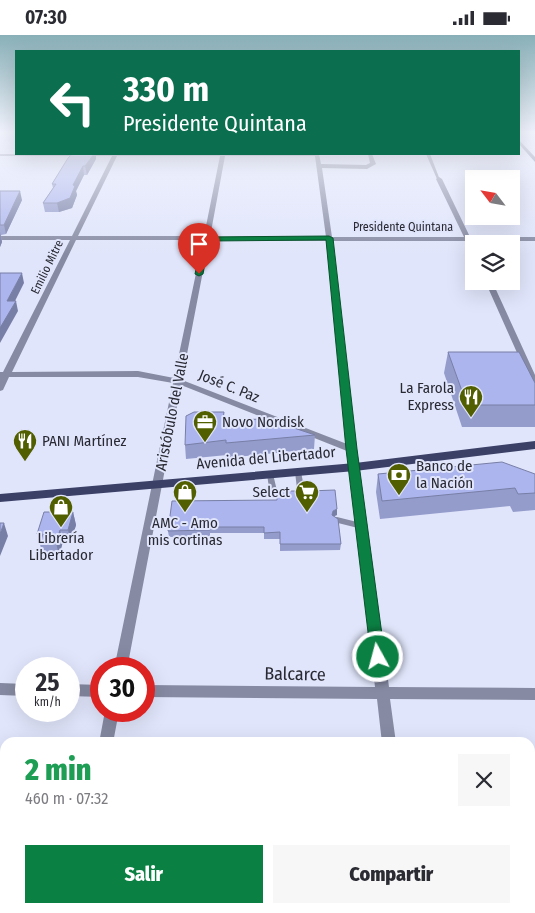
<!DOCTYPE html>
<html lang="es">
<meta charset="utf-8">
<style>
:root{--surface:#fff;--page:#f7f7f7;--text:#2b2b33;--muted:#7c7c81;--accent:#0b8043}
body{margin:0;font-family:"Fira Sans Condensed",sans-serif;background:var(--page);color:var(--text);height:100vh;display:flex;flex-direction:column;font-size:19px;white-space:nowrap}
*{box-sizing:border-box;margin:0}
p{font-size:16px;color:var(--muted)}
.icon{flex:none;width:28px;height:28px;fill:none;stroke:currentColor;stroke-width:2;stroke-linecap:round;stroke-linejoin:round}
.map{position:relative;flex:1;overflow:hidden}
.panel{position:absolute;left:0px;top:702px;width:535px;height:176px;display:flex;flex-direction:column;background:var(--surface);border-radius:15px 15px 0 0;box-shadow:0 5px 20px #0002}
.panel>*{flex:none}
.guide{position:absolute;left:15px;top:15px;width:505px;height:105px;border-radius:0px;box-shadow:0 5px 20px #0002;background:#0b6e4f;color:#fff;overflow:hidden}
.needle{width:32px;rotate:301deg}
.tools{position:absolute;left:465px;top:135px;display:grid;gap:10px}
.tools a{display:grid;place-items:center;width:55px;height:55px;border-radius:0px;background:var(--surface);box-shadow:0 5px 20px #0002;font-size:25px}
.speed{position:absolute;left:15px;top:622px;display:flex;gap:10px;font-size:25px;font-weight:700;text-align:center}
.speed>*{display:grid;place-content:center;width:65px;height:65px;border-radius:50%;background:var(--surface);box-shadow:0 5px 20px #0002;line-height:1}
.speed small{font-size:12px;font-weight:400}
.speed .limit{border:8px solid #d22;background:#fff;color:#111}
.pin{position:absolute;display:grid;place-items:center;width:42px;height:42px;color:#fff;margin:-51px -21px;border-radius:50% 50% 50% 0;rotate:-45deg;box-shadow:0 0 5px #0007}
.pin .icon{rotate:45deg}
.me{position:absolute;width:55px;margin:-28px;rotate:353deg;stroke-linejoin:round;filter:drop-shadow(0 0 4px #0008)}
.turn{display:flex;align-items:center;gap:18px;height:105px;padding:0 25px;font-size:22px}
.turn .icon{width:65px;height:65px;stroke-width:2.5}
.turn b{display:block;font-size:35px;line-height:42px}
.round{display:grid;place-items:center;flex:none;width:52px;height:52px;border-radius:0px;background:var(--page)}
.head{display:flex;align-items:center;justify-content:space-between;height:85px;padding:0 25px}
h1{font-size:30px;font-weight:800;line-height:38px;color:#1e9e55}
.cta{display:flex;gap:10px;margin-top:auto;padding:10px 25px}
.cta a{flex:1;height:58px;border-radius:0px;background:var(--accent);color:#fff;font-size:20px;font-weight:800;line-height:58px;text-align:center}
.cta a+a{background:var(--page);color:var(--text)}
.status{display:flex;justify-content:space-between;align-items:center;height:35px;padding:0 25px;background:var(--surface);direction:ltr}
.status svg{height:14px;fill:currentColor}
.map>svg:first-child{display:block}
</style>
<div class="status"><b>07:30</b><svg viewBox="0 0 49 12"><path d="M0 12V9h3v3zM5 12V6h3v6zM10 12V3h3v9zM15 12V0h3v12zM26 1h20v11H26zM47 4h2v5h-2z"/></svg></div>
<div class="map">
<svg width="535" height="878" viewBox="0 0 535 878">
<rect width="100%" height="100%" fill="#e0e5fb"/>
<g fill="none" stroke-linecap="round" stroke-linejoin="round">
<!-- lane -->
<path fill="#868aa2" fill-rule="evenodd" d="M426 119H430L440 145 437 144Z
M296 435H298L301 437 306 462 302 464 298 462 295 437Z
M268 437H272L273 439 278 460 277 462H274L270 460 267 439Z
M337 482 365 489 366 491 365 493 362 494 334 487 333 485 334 483Z"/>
<!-- street -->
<path fill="#868aa2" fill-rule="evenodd" d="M0 119H319L321 129 366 130 370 128 368 119H372L376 129 367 134 322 133 332 202H464L436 144 439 142 442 144 470 202H535V206H472L474 210V219L471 217 465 206H332L357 414 389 652 535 653V665L390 664 396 708H382L377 664 144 662V650L375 652 347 416 181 350 127 634H114L173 348 138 342H9L3 355 0 356V337H3L70 205H0V201H72L112 121H0ZM117 121H220L204 201H78ZM225 121H315L326 202H210ZM76 205H203L174 343 138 336 12 337ZM209 205 326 206 347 409 182 345Z
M485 246H492L535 340V352L531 349Z
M0 648 26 649V661L0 660Z
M69 649 101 650V662L69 661Z
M105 676H119L113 708H99Z
M67 874H83L82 878H66Z
M402 874H418V878H402Z"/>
<!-- secondary -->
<path fill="#595f80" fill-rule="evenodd" d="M519 105 535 122V127L519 109Z"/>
<!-- primary -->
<path fill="#3b4067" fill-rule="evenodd" d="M535 406V414L355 436 0 467V459L355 428Z"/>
</g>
<!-- wall -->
<path fill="#949ccc" d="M96 124 87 140H84L76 156 77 160 72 173 59 177H45L43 168 53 153 52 149Z
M0 156 22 165 6 199 1 200 2 207 0 212Z
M448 317 535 348V392H462L444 338Z
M224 377V385L315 400 314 414 227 423V420L186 424 185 410Z
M378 439H535V475L513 477 510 471 380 484 376 457Z
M277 465 337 480 334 481 341 509 340 515 280 516V504H264V498H210V502H169L168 496Z
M73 477 76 490 71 507H63L59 520H43L37 499Z"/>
<!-- shaded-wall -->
<path fill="#787fa6" d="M94 119H96V124L87 140 85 131Z
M83 131 84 140 76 156 77 160 72 173 59 177 57 168 73 150Z
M20 156 22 165 6 199 4 190Z
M0 197 2 207 0 212Z
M22 238 24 248 10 276 16 266 18 276 0 308V293L7 266Z
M337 474V480L332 482V480L333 476Z
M73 477 76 490 71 507 68 495Z
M4 488 8 501 0 521V499Z
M60 495 63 507 59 520 56 508Z"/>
<!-- building -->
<path fill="#acb5ed" stroke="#787fa6" d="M77 119H94L85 131H83L73 150 75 151 70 163 57 168H43L56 149H52L68 123 71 120Z
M0 156H20L4 190H0Z
M0 238H22L7 266H16L0 293Z
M448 317H519L535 348V370H467Z
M194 377H224L223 385 267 384 315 400 226 408V405L185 410 186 381Z
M502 427 535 439V458L518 459 515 453 382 466 378 439Z
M335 455 337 474 333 476 332 480 338 484 341 509H280V497L264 498V492H210V495L168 496 172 466 277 465V458L279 456H296L303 459 308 456Z
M44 477H73L68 495H60L56 508H40L43 499H37Z
M0 488H4L0 499Z"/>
<!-- sky -->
<linearGradient id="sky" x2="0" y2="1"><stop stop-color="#89b0b8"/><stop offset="0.44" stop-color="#f1f3fd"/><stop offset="1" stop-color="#f1f3fd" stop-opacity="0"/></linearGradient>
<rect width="535" height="220" fill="url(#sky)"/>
<!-- route -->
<path fill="#0b8043" stroke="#07532c" d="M329 201 333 203 357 414 385 622 383 626 378 628 373 626 371 622 346 414 326 205 209 206 203 239 199 241 195 239 203 202Z"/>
<!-- icons -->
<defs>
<g id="restaurant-pin" transform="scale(1.25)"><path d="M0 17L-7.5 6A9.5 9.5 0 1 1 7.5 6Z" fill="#525f00" stroke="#e0e5fb"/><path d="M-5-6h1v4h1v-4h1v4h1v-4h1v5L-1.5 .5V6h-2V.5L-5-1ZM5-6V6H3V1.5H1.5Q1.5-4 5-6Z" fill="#fff"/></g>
<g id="office-pin" transform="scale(1.25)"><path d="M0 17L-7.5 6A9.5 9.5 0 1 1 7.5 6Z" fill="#525f00" stroke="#e0e5fb"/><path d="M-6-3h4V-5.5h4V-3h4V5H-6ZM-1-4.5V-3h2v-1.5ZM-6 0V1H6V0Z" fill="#fff"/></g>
<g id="bank-pin" transform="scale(1.25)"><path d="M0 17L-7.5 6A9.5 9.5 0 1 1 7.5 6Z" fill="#525f00" stroke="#e0e5fb"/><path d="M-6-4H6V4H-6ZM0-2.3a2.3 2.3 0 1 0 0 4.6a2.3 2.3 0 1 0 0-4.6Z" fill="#fff"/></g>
<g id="shop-pin" transform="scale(1.25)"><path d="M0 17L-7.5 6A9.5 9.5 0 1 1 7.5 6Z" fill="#525f00" stroke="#e0e5fb"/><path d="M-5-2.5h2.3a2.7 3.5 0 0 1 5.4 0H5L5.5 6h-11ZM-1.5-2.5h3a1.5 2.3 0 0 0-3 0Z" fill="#fff"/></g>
<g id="supermarket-pin" transform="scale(1.25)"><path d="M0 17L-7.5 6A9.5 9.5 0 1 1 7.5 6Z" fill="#525f00" stroke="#e0e5fb"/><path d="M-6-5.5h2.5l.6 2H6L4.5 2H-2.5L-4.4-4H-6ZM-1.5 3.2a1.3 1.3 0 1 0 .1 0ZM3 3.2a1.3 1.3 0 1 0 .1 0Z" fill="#fff"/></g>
</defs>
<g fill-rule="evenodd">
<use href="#restaurant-pin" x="471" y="362"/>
<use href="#office-pin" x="205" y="387"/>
<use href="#restaurant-pin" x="25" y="406"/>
<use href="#bank-pin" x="399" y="440"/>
<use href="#shop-pin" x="185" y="457"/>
<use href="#supermarket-pin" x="307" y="457"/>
<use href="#shop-pin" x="61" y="472"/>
</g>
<g text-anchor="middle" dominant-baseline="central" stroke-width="4" stroke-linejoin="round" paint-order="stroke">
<!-- far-street labels -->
<g font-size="12" fill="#282932" stroke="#e0e5fb">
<text x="403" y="192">Presidente Quintana</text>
<text transform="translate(47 232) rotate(-64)">Emilio Mitre</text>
</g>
<!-- street labels -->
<g font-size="15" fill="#282932" stroke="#e0e5fb">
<text transform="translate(229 351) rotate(22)">José C. Paz</text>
<text transform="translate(172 377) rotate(-79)">Aristóbulo del Valle</text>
<text transform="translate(266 423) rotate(-5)">Avenida del Libertador</text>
</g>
<!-- poi labels -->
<g font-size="15" fill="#282932" stroke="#e0e5fb" text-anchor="start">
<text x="454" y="353" text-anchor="end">La Farola<tspan x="454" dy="17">Express</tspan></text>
<text x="222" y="387">Novo Nordisk</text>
<text x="42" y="406">PANI Martínez</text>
<text x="416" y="431">Banco de<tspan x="416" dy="17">la Nación</tspan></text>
<text x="290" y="457" text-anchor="end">Select</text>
<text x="185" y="488" text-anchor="middle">AMC - Amo<tspan x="185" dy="17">mis cortinas</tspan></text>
<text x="61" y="503" text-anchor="middle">Librería<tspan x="61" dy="17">Libertador</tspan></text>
</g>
<!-- near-street labels -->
<g font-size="18" fill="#282932" stroke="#e0e5fb">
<text transform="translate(295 639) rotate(1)">Balcarce</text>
</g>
</g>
</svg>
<div class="tools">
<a><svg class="needle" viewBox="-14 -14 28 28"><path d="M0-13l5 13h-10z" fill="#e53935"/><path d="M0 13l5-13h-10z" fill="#7c7c81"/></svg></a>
<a><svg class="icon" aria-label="layers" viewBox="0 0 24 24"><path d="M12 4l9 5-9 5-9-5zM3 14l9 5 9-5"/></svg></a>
</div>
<div class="speed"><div>25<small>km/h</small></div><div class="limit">30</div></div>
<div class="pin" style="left:199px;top:239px;background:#d93025"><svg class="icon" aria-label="arrive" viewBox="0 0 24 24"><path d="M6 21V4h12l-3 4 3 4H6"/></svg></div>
<svg class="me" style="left:378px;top:622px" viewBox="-20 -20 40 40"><circle r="17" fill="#0b8043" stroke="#fff" stroke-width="3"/><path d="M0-11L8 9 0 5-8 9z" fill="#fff"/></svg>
<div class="guide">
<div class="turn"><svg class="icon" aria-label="left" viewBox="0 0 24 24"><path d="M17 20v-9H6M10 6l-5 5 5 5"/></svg><div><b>330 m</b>Presidente Quintana</div></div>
</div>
<section class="panel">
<div class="head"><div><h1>2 min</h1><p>460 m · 07:32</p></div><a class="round"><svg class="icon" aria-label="close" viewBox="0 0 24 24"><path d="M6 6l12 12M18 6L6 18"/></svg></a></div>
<div class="cta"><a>Salir</a><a>Compartir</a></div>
</section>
</div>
